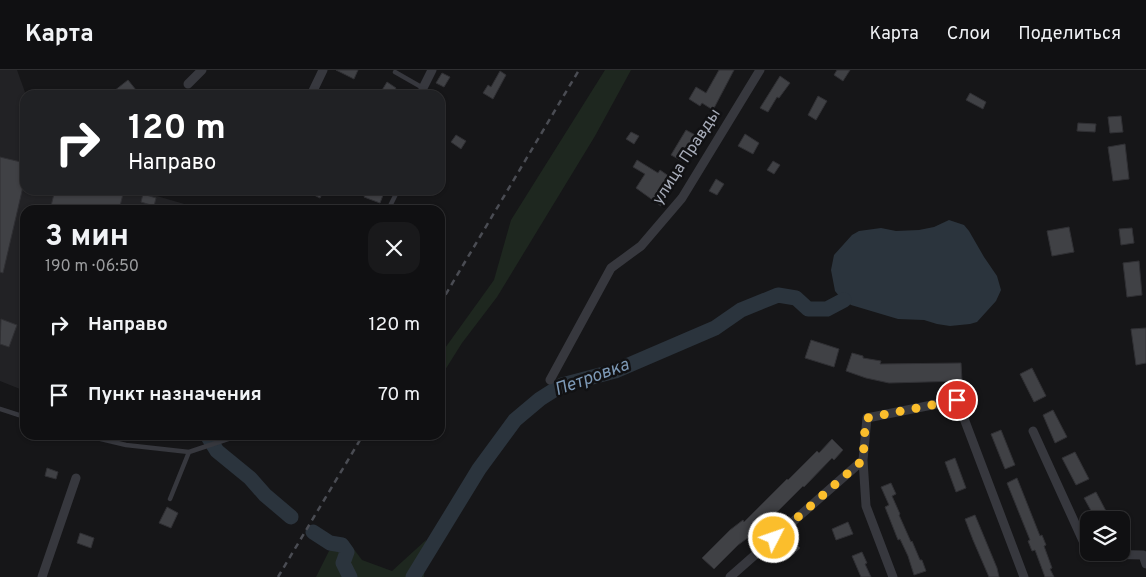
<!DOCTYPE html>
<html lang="ru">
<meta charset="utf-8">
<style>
:root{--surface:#101012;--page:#19191b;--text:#f1f3f6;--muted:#9c9d9f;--line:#303032}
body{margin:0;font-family:Overpass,sans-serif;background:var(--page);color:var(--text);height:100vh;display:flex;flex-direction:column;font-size:19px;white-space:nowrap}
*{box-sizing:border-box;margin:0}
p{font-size:16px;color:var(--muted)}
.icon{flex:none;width:28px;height:28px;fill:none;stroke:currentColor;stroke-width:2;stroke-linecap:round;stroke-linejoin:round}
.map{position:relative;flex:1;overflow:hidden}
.panel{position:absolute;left:20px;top:135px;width:425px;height:235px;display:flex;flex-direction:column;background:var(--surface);border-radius:15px;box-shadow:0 1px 4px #0004,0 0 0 1px var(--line)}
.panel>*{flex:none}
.top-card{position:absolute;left:20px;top:20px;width:425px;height:105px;border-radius:15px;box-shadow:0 1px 4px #0004,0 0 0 1px var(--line);background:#202124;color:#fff;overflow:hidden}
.buttons{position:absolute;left:1080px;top:441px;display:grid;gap:10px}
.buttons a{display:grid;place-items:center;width:50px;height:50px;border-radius:10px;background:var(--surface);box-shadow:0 1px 4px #0004,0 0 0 1px var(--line);font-size:25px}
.pin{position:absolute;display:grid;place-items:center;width:42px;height:42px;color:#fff;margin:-21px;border:2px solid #fff;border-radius:50%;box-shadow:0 1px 5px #0007}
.me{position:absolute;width:55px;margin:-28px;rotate:49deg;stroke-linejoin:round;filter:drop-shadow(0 0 4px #0008)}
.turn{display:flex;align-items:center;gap:18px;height:105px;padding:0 25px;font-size:22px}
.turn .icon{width:65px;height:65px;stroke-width:2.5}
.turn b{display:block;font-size:35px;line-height:42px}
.round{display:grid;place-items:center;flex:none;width:52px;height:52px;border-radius:15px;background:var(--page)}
.headline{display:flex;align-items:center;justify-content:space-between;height:85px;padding:0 25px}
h1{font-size:30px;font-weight:700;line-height:38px}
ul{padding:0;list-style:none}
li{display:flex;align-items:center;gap:15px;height:70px;padding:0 25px}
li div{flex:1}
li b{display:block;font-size:19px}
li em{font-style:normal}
header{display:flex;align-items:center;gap:30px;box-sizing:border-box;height:70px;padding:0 25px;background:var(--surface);border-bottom:1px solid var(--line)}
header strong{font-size:24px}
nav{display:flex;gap:28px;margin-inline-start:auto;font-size:18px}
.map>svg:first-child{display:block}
</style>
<header>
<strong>Карта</strong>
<nav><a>Карта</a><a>Слои</a><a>Поделиться</a></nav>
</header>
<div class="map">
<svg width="1146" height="507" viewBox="0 0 1146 507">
<rect width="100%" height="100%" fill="#161618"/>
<!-- built -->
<path fill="#222225" d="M0 0H17L26 25 25 120H136L205 140H25V321L0 311Z"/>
<!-- green -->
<path fill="#1e271f" d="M605 0H631L595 66 497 227 462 273 440 308V285L494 210 511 150Z
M347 470 362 490 392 501 426 470 424 507H316L329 481Z"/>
<!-- water -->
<path fill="#2b343d" d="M949 150 964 155 969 161 984 187 997 206 1001 220 996 231 977 252 970 254 950 256 937 254 924 250 898 249 851 235 840 227 835 221 831 200 834 185 852 165 859 161 881 158 896 161 919 160 934 157Z"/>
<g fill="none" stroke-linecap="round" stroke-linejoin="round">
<!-- river -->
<path stroke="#2b343d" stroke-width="15" d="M207 365 217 381 250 408 265 425 291 447
M313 462 330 473 342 475 347 482 343 493 350 507
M413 507 479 399 515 350 540 329 562 315 615 301 715 258 741 240 778 225 796 228 808 239H827L844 230"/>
</g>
<!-- building -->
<path fill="#404145" stroke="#303034" d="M336 0H358L354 9Z
M719 0H734L713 40 702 33 700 36 689 29 696 17 706 23Z
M837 0H850L843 11 834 5Z
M500 1 506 5 493 29 483 23 488 15 491 17Z
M442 3 450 7 444 17 436 13Z
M780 6 790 13 779 28 777 27 768 42 760 38Z
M128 10 140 25H109Z
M387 12 396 18 392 25H379Z
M970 23 986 32 983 39 966 30Z
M818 26 827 31 816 50 808 45Z
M1121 46 1123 62 1110 63 1108 47Z
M1078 53 1096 54 1095 62 1077 61Z
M686 60 697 66 682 91 671 85Z
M631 62 639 66 634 74 626 69Z
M745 64 759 73 753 84 738 76Z
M456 65 466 71 461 79 451 72Z
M1125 74 1129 109 1113 111 1108 77Z
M0 87 25 93V108L3 203 0 202Z
M637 90 658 103 660 100 673 109 661 127 666 131 661 136 636 118 645 104 633 97Z
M773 91 780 95 774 104 767 100Z
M716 109 724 114 717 125 709 121Z
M55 120H124L119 140H50Z
M304 120H324L320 128Z
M367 120H385L380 133 364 127Z
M143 124 156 128 154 136 141 132Z
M1069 157 1074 182 1052 186 1047 161Z
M1132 158 1134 173 1121 175 1119 159Z
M1139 191 1142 225 1127 227 1123 193Z
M1 249 17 255 9 277 0 274Z
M1146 258V293L1136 295 1131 259Z
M811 270 839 279 834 297 805 288Z
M852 283 863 286V288L881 291 880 294 961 293 962 311 889 313 866 308 846 301Z
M1032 298 1046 326 1034 332 1020 304Z
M1053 340 1067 367 1055 373 1043 345Z
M1001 360 1015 395 1005 399 991 364Z
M832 369 843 380 834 390 832 388 804 417 803 416 761 458 738 475 714 499 702 488 730 460 743 450 744 452 787 409 788 410 817 381 819 383Z
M1075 382 1089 409 1076 415 1062 388Z
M955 388 966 418 956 422 945 392Z
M47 398 58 402 56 409 45 406Z
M1017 408 1040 466 1042 465 1046 475 1044 476 1052 498 1050 499 1054 507H1045L1035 480 1032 481 1028 471 1030 470 1007 413Z
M891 413 896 424 892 426 900 444 899 445 911 472 912 471 920 490H922L926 501 914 505 908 486 900 469 898 470 885 437 889 435 881 417Z
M1096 422 1106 441 1111 450H1096L1089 437 1084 428Z
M167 437 178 443 171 458 159 453Z
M975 445 997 498 999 507H989L973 470 965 449Z
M848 452 853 464 836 470 832 459Z
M80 463 94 468 91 478 77 473Z
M791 469 800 478 788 489 779 480Z
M862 482 867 493 865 494 871 507H861L852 486Z"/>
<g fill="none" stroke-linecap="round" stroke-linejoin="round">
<!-- service -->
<path stroke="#37383e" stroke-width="4.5" d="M395 2 423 18V25
M388 140 398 120
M0 339 25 347
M84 365 126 375 189 382 240 365
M170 429 189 382"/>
<!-- minor -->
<path stroke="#37383e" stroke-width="9" d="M188 14 202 0
M423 18 432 0
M311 25 323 0
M550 310 611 198 641 176 682 128 760 0
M1033 361 1089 484 1143 485 1146 494
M42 507 76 408
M730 507 863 390
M893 507 866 436 863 390 867 348 957 330 1024 507"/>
<!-- rail -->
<path stroke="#4a4c53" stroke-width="2.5" stroke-dasharray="6 5" stroke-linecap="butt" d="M440 234 579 0
M278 507 363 365"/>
</g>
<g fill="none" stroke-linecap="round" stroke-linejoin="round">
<!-- route -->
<path stroke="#fbbe2c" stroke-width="9" stroke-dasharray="0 16.2" d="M774 468 863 390 865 358 867 348 957 330"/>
</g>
<g text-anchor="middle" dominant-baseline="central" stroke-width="5" stroke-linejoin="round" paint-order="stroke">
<!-- street labels -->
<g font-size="16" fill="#a7acb9" stroke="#111113">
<text transform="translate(687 87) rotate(-57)">улица Правды</text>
</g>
<!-- water labels -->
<g font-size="18" font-style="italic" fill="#7d99b6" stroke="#111113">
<text transform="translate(592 308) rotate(-20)">Петровка</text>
</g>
</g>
</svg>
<div class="buttons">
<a><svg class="icon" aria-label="layers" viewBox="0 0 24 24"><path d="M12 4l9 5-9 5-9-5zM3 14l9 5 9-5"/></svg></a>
</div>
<div class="pin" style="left:957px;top:330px;background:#d93025"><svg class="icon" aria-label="arrive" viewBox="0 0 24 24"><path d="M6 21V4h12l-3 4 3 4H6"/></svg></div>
<svg class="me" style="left:774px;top:468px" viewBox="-20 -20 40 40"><circle r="17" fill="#fbbe2c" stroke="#fff" stroke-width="3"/><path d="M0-11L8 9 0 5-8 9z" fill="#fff"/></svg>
<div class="top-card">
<div class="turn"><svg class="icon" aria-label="right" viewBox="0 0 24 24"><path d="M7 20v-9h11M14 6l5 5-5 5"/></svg><div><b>120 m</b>Направо</div></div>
</div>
<section class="panel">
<div class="headline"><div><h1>3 мин</h1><p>190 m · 06:50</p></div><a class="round"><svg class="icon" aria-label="close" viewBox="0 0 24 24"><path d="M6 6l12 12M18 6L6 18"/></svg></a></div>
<ul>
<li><svg class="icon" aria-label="right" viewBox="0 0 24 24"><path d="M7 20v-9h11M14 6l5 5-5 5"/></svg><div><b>Направо</b></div><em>120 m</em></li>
<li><svg class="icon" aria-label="arrive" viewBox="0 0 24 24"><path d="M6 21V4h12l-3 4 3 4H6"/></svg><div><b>Пункт назначения</b></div><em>70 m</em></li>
</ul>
</section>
</div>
